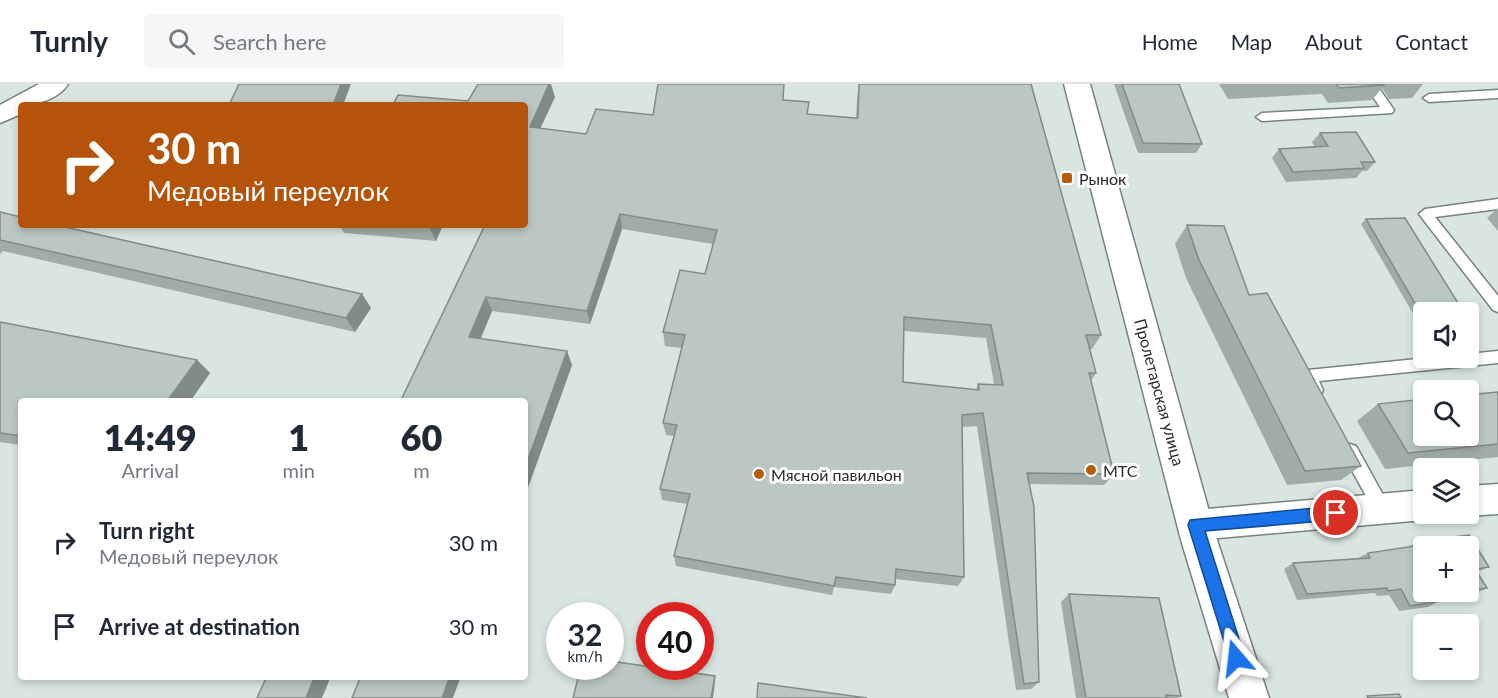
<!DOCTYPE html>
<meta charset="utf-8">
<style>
:root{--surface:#fff;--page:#f6f6f7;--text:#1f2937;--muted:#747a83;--line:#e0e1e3}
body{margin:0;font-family:Lato,sans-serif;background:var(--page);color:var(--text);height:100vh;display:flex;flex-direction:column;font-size:22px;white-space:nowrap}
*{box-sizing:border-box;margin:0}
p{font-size:20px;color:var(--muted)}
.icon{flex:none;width:33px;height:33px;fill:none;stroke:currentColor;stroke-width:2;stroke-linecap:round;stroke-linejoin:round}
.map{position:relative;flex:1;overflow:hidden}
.sheet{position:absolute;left:18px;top:314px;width:510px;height:282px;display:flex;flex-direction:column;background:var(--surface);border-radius:6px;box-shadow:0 3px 9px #0003}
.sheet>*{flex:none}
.top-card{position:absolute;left:18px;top:18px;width:510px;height:126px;border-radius:6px;box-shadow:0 3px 9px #0003;background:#b45309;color:#fff;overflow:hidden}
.controls{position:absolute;left:1413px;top:218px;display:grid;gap:12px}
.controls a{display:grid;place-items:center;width:66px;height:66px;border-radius:6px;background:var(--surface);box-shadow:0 3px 9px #0003;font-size:30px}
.speed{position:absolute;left:546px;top:518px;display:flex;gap:12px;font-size:30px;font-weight:700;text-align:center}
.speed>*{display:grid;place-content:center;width:78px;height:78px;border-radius:50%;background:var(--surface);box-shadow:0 3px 9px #0003;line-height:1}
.speed small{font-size:15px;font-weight:400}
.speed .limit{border:9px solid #d22;background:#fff;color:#111}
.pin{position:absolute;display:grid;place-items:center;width:51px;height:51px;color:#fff;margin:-26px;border:3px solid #fff;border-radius:50%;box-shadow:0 2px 6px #0007}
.me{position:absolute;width:66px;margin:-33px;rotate:343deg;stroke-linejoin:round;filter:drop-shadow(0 0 4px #0008)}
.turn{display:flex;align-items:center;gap:21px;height:126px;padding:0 30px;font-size:27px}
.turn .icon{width:78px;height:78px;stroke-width:2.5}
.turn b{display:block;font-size:42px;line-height:51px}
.eta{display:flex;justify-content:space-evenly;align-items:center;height:102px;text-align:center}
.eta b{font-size:36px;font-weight:800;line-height:42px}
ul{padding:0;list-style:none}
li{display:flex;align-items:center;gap:18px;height:84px;padding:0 30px}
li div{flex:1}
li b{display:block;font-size:22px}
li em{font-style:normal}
header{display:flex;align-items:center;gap:36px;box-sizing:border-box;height:84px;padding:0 30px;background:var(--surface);border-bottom:2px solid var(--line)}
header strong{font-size:28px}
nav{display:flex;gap:33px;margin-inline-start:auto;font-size:21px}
.search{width:420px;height:54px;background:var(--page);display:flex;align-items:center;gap:15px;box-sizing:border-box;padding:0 21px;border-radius:6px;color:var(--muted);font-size:22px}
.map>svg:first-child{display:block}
</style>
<header>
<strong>Turnly</strong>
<div class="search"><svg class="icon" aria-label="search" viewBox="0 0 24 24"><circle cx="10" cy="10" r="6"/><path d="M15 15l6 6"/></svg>Search here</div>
<nav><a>Home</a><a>Map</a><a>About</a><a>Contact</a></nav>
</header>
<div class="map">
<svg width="1498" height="614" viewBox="0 0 1498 614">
<rect width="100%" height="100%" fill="#d8e5e1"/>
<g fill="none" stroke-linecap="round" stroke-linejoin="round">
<!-- service casing -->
<g stroke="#77837f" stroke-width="3">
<path id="service" d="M1364 0H1376L1394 26 1392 29 1262 37 1256 33 1262 29 1380 23Z
M1498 6V14L1429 18 1423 14 1429 10Z
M1498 115V125L1435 133 1498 212V228L1493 226 1419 130 1425 125Z
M1498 267V279L1319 297 1323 306 1321 310 1316 312 1311 310 1301 292 1303 288 1308 286 1437 273H1468V270Z
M1350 360 1356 362 1388 420 1390 425 1388 430 1382 433 1376 430 1344 372 1342 367 1344 362Z"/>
</g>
<!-- minor casing -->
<g stroke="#77837f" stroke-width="3">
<path id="minor" d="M39 0H68C59 15 37 21 21 21V30L0 39V21Z
M1498 400V430L1468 432 1460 429H1468V402Z
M1424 406V429H1437L1424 436 1196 456 1184 452 1179 441 1184 430 1196 426Z"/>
</g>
<!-- tertiary casing -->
<g stroke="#77837f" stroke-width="3">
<path id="tertiary" d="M1064 0H1090L1217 456 1269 614H1229L1181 456Z"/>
</g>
<!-- service -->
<use href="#service" fill="#fff" fill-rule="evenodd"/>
<!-- minor -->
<use href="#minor" fill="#fff" fill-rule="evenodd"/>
<!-- tertiary -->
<use href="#tertiary" fill="#fff" fill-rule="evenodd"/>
</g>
<!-- wall -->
<path fill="#a1aba8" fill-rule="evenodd" d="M859 0 1101 251 1092 265H1090L1096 289 1091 297 1114 390 1104 401 1029 400 1039 598 1031 605 1016 606 977 342 962 343 964 493 958 502 895 495V501L891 510 834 503 832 511 676 482 674 472 687 420 662 416 660 405 674 352 666 351 663 339 682 264 665 262 663 248 705 190 713 160 622 145 590 240 492 227 481 254 572 281 525 412V316H401L525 141V21L555 13 540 44 586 50 653 31 783 16 808 31 856 34 857 14ZM904 247 986 254 994 300H978L976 306 903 298Z
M1114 0H1179L1202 60 1196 69H1138Z
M1219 0H1425H1423L1412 14 1389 15 1382 4 1372 16 1328 19 1322 10 1228 15Z
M1320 49 1375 78 1367 87H1362L1356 94 1286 98 1272 74 1279 65 1315 63 1312 58Z
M1498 124V147L1487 134Z
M0 128 362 210 371 224 355 248 3 167 0 170Z
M1366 135 1463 227 1462 228H1424V233H1415L1361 140Z
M339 141H443L436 157 344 149Z
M1187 141 1249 211 1361 382 1341 396 1287 401 1186 194 1175 160Z
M0 238 197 276 210 289 191 316H21V361L0 358Z
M1498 308V373L1385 385 1357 337 1378 320Z
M1420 457 1489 483 1477 488 1487 504 1474 510 1438 515 1440 517 1428 523 1399 527 1389 511 1377 512 1375 509 1297 516 1284 485 1293 479 1358 474 1368 469 1408 463Z
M1069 510 1181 612 1177 614H1076L1061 518Z"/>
<!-- shaded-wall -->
<path fill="#838b88" d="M341 0H351L343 21H333Z
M549 0H551L555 13 534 58 530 43Z
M620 130 622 145 590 240 587 227Z
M430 141H443L436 157 429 143Z
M362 210 371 224 355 248 346 234Z
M486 213 492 227 476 266 469 253Z
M567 267 572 281 525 412V384Z
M197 276 210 289 191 316H168Z
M315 592H331L322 614H306Z
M450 592H461L453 614H442Z
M715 592V598L713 614H711Z"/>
<!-- building -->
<path fill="#bbc7c3" stroke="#838b88" stroke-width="1.5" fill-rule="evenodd" d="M239 0H341L333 21H229Z
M478 0H549L530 43 586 50 596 25 653 31 658 0H784L783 16 809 18 807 30 855 34H858L859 0H1031L1101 251H1086L1096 289H1089L1114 390 1027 389 1034 423 1039 598 1024 600 983 329 962 331 964 493 896 485 895 501 836 493 834 502 674 472 690 410 660 405 677 341 663 339 685 251 663 248 680 186 705 190 717 146 620 130 587 227 486 213 469 253 567 267 525 384V316H401L485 141H525V21H393L398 11 468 17ZM904 233 991 241 1003 301 978 300 979 306 903 298Z
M1122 0H1179L1202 60 1143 59Z
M1336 0H1383L1384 1 1339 4Z
M1356 48 1375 78H1361L1364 84 1293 88 1279 65 1328 62 1320 49Z
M0 128 21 133V141H56L362 210 346 234 0 156Z
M1405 134 1463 227 1420 228 1366 135Z
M410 141H430L429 143Z
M1187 141 1224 142 1249 211 1267 209 1361 382 1305 387 1199 176Z
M0 238 197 276 168 316H21V352L0 349Z
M1498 308V360L1408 369 1378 320 1424 315V351H1468V311Z
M1469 451 1489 483 1475 485 1487 504 1468 507V462H1424V507H1467L1436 511 1440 517 1410 522 1401 505 1388 507 1387 504 1307 510 1293 479 1370 474 1368 469 1422 461 1420 457Z
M1069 510 1159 514 1181 612 1166 611V614H1086Z
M610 577 715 592 711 614H573L581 582H610Z
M267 592H315L306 614H257Z
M361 592H450L442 614H352Z
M758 599 867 614H757Z
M1399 610 1401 614H1368L1367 612Z"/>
<!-- route -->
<path fill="#1a73e8" stroke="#114b97" stroke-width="1.5" d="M1336 422 1341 424 1343 429 1341 434 1336 436 1205 447 1245 574 1242 580 1236 582 1231 580 1188 441 1190 436Z"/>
<!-- markers -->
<g fill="#b95c09" stroke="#fff" stroke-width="2">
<rect x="1061" y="88" width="12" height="12" rx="3"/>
<circle cx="1091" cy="386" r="6"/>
<circle cx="759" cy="390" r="6"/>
</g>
<g text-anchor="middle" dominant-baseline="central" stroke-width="6" stroke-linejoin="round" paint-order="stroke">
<!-- poi labels -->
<g font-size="16" fill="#272b2a" stroke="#fff" text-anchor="start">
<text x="1079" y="94">Рынок</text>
<text x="1103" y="386">МТС</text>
<text x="771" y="390">Мясной павильон</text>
</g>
<!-- street labels -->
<g font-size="16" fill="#272b2a" stroke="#fff">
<text transform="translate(1160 308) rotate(75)">Пролетарская улица</text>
</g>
</g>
</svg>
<div class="controls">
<a><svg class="icon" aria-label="sound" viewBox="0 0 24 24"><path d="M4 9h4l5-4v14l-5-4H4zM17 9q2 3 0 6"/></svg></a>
<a><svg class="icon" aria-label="search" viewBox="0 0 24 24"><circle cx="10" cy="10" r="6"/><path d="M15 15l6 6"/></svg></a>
<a><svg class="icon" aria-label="layers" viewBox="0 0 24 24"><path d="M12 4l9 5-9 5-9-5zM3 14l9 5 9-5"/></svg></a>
<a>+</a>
<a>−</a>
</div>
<div class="speed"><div>32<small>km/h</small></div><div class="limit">40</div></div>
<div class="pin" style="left:1336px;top:429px;background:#d93025"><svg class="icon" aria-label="arrive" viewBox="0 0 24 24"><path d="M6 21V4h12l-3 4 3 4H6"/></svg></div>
<svg class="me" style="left:1236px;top:574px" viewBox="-20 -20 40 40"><path d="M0-17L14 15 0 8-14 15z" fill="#1a73e8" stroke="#fff" stroke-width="4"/></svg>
<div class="top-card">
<div class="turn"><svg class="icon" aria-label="right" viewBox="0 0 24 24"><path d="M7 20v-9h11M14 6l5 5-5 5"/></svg><div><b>30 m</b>Медовый переулок</div></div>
</div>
<section class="sheet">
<div class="eta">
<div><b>14:49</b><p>Arrival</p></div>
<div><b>1</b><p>min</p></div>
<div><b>60</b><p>m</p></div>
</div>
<ul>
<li><svg class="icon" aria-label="right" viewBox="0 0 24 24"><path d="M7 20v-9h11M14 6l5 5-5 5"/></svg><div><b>Turn right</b><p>Медовый переулок</p></div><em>30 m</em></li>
<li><svg class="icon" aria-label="arrive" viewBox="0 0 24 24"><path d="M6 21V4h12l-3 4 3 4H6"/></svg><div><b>Arrive at destination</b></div><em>30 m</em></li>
</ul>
</section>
</div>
